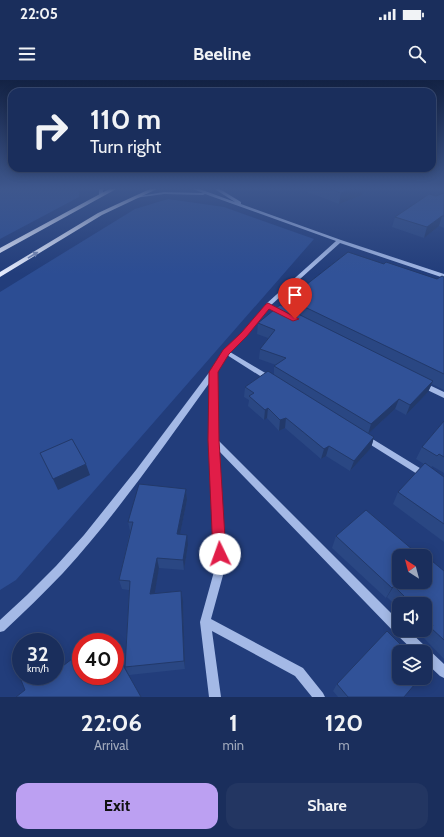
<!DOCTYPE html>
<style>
:root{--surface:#1a2e5c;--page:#233662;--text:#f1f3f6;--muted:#9fa8bb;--line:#384a72;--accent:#bca0f2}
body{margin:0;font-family:Cabin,sans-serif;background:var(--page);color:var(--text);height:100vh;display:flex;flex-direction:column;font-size:15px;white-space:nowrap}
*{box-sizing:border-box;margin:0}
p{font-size:13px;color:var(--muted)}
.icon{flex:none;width:22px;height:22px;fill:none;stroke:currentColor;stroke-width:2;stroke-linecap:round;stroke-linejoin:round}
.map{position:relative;height:617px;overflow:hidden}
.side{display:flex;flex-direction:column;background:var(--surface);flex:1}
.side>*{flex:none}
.banner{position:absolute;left:8px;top:8px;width:428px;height:84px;border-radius:12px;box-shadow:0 2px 10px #0003,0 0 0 1px var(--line);background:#1a2e5c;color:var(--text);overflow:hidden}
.needle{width:26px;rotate:324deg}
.buttons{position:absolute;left:392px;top:469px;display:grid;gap:8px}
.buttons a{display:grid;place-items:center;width:40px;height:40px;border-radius:8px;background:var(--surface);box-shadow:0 2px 10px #0003,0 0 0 1px var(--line);font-size:20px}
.speed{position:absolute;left:12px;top:553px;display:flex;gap:8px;font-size:20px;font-weight:700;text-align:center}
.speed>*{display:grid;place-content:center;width:52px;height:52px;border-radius:50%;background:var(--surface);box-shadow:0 2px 10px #0003,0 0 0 1px var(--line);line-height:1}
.speed small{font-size:10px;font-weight:400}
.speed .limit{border:6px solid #d22;background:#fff;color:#111}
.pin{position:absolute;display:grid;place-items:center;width:34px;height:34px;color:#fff;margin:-41px -17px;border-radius:50% 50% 50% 0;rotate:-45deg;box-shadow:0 0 4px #0007}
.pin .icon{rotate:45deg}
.me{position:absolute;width:44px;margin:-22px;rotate:357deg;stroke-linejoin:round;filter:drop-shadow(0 0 3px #0008)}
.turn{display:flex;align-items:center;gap:14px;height:84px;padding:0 16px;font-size:18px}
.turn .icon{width:52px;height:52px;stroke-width:2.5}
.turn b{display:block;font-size:28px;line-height:34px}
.eta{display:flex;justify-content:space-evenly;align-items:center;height:68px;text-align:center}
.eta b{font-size:24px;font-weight:800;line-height:28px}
.button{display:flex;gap:8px;margin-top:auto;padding:8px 16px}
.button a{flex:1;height:46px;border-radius:12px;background:var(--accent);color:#111;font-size:16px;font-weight:800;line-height:46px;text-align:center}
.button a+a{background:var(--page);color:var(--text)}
.status{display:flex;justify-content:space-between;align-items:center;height:28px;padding:0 20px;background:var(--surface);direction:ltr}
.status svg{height:11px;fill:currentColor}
header{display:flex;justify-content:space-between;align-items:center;height:52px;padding:0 16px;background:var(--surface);font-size:18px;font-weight:800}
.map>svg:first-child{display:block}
</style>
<div class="status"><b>22:05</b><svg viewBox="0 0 49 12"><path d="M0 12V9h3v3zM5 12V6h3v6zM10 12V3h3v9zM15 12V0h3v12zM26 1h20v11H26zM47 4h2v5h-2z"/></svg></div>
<header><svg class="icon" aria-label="menu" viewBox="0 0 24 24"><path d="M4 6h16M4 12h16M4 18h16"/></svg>Beeline<svg class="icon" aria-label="search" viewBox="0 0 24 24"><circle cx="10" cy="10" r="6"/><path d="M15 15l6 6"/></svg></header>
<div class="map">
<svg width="444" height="617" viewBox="0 0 444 617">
<rect width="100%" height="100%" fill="#223d7b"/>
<!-- green -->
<path fill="#2c4d93" d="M0 108H79V117L0 159Z
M168 119 224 127 314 159 16 500 0 510V212L135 129Z"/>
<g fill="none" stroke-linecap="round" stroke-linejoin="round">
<!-- minor -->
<path fill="#a4b9e6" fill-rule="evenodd" d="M100 108H106L103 110V115L101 116 99 115V109Z
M191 108H197L235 122 213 108H218L241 122V124L341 160 444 194V198L340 163 270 226 246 256 230 272 272 297 273 299 272 301H268L227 275 216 292 217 359 399 541V550H408L444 584V598L440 596 425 582V572H415L396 554 218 370 225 488 211 539 303 588 323 613 325 617H312L295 596 212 551 221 617H209L200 542 215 488 209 360 210 302C163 367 117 434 63 493 44 513 24 532 4 551L0 552V540L27 515 56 486 84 455 136 390 211 290 224 271 242 254 266 224 336 161 205 114 203 115 164 114 135 118 133 117 164 112 203 113Z
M419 302H423L444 312V318L419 306 418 304Z
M366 355 428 393 429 395 428 397 425 398 422 397 363 360 362 358 363 356Z"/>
<!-- major -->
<path fill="#e5ebfd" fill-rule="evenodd" d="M111 108H118L0 173V168Z
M152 108H159L102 135 0 197V192L98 133Z"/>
</g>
<!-- wall -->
<path fill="#2a4783" d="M297 108H363L362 115 339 124Z
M444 113V148L439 146 424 158 392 147 395 137Z
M384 184 437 199 444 197V310L432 304 428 312 406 335 395 329 368 354 374 357 371 368 350 391 326 376 321 379 285 348 279 351 267 338 264 340 248 326 249 320 244 317 245 307 274 295V286L276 285 259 279 260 269 268 258 257 254 258 243 285 227 286 218 302 208Z
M444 341V393L432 386 431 388 444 397V462L393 424 398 412 424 384 416 379 422 367Z
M186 409 187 420 180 454 188 465 184 490 159 488 154 514 183 521 185 589 129 595 125 587 129 510 122 509 119 500 130 451 128 442Z
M336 456 429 484 444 491V579L423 557 425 555 420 550H425V524H399V529L387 517 386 518 332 468Z
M337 604 404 617H338L333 611Z"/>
<!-- shaded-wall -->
<path fill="#22396a" d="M354 108H363L362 115 339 124 341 113Z
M442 136 439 146 424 158 427 147Z
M433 301 428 312 406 335 410 325Z
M399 319 395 329 368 354 371 344Z
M268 328 267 338 264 340 265 330Z
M286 338 285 348 279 351 280 340Z
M374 357 371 368 350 391 354 381Z
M329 366 326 376 321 379 324 369Z
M86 384 90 395 58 410 53 399Z
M186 409 187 420 178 464 177 454Z
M187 455 188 465 184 490 183 480Z
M157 478 159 488 153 523 150 514Z
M394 506 387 517 386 518 392 508Z
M181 511 183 521 185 589 184 581Z
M44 596H48L53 608 45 599Z"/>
<!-- building -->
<path fill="#315298" stroke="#22396a" d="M328 108H354L341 113Z
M444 113V136H442L427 147 395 137 429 114 436 116Z
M348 172 384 184 386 182 437 199 442 196 444 197V294L286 218 299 207 302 208Z
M280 225 433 301 410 325 399 319 371 344 274 286 286 278 260 269 275 250 258 243Z
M268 291 374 357 354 381 329 366 324 369 286 338 280 340 268 328 265 330 249 316 254 313 245 307Z
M444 341V377L439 374 437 376 422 367Z
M72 359 86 384 53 399 40 373Z
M425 383 444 397V444L398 412Z
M139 404 186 409 177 454 187 455 183 480 157 478 150 514 181 511 184 581 125 587 130 501 119 500 133 442H128Z
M366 430 420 476H399V502H425V480L429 484 432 481 444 491V560L431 548 433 545 425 537V524H412L394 506 392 508 336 456Z
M387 551 408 572H399V598H420L404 617H348L337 604Z
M105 554 110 562H95Z
M115 571 141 617H16L25 610 21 600 26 596H44L45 599 49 596H55V592L81 572V596H115Z"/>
<!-- one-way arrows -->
<defs><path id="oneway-solid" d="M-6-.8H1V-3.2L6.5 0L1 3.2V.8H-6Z"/></defs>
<use fill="#7a8bb6" href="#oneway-solid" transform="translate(33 175) rotate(-31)"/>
<!-- sky -->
<linearGradient id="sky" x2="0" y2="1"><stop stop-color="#132244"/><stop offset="0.56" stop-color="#3e578d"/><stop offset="1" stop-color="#3e578d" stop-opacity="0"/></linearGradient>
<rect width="444" height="194" fill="url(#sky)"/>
<!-- route -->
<path fill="#e11d48" stroke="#92132f" d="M268 223 299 239 293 241 269 229 247 256 229 274 218 292 219 360 226 474 224 478 220 480 215 478 213 474 208 360 209 292 223 270 241 253 266 224Z"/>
</svg>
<div class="buttons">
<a><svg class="needle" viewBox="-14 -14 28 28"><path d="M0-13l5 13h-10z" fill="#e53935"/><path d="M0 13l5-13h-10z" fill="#9fa8bb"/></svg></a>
<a><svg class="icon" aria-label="sound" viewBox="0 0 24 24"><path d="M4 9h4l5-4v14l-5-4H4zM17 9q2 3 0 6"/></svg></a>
<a><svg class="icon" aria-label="layers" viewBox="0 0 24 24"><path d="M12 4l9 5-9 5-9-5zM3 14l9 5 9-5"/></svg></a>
</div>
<div class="speed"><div>32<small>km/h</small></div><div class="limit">40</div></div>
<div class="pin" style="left:295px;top:239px;background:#d93025"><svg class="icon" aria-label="arrive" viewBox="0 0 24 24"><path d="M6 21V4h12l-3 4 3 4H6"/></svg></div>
<svg class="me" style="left:220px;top:474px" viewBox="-20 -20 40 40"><circle r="19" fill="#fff"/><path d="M0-13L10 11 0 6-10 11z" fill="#e11d48"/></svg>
<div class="banner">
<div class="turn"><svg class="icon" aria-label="right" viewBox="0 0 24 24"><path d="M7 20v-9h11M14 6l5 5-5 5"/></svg><div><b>110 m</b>Turn right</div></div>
</div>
</div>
<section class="side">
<div class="eta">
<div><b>22:06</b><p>Arrival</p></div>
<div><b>1</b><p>min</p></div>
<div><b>120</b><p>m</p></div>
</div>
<div class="button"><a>Exit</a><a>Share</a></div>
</section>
